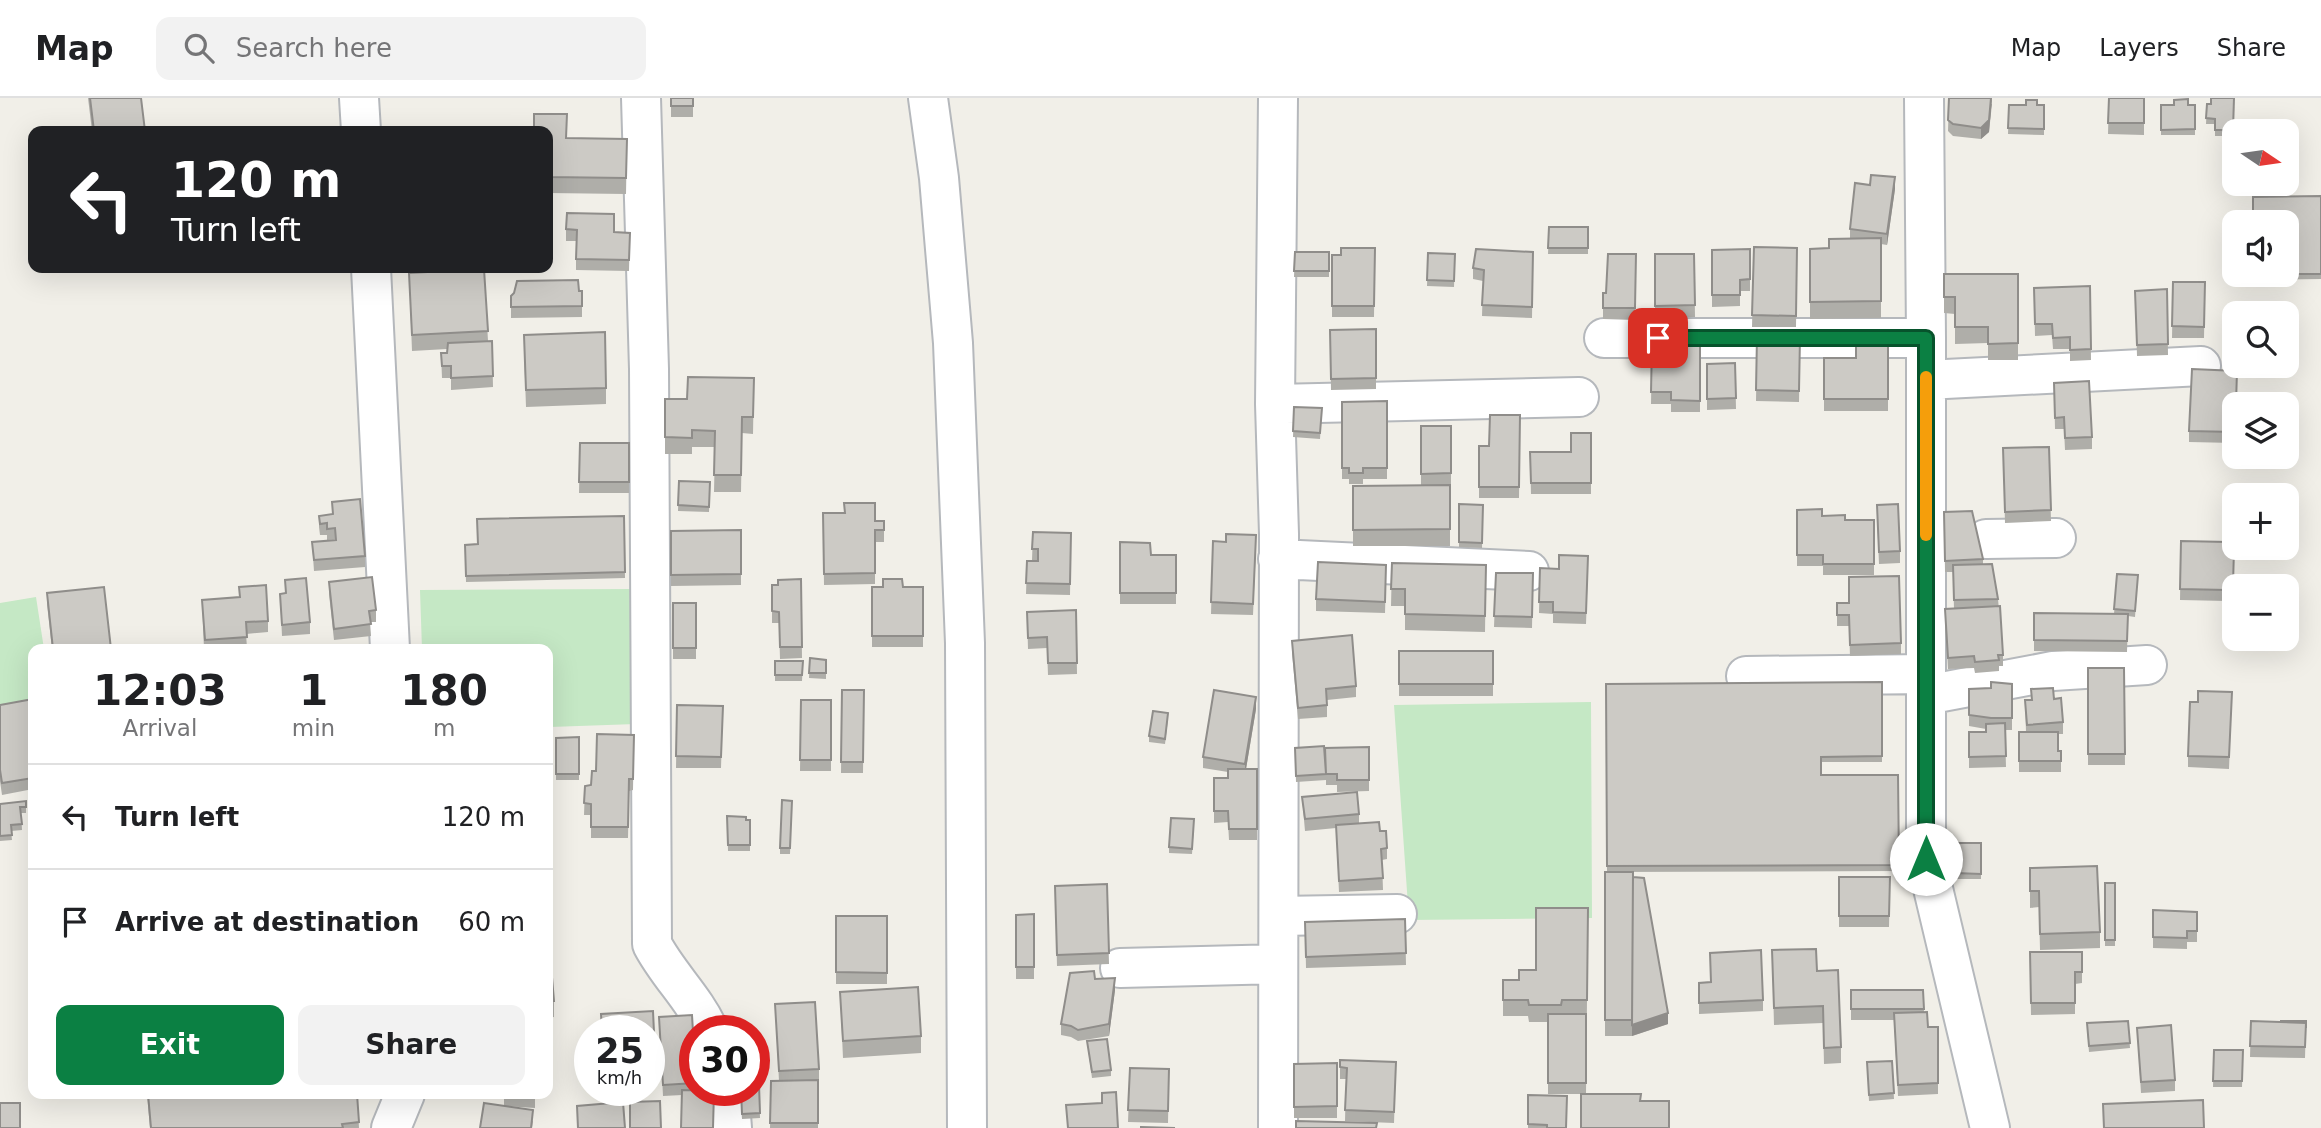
<!DOCTYPE html>
<meta charset="utf-8">
<style>
:root{--surface:#fff;--page:#f2f2f2;--text:#202124;--muted:#757577;--line:#e0e0e0;--accent:#0b8043}
body{margin:0;font-family:"DejaVu Sans",sans-serif;background:var(--page);color:var(--text);height:100vh;display:flex;flex-direction:column;font-size:26px;white-space:nowrap}
*{box-sizing:border-box;margin:0}
p{font-size:23px;color:var(--muted)}
.icon{flex:none;width:38px;height:38px;fill:none;stroke:currentColor;stroke-width:2;stroke-linecap:round;stroke-linejoin:round}
.map{position:relative;flex:1;overflow:hidden}
.panel{position:absolute;left:28px;top:546px;width:525px;height:455px;display:flex;flex-direction:column;background:var(--surface);border-radius:14px;box-shadow:0 7px 28px #0002}
.panel>*{flex:none}
.hud{position:absolute;left:28px;top:28px;width:525px;height:147px;border-radius:14px;box-shadow:0 7px 28px #0002;background:#202124;color:#fff;overflow:hidden}
.needle{width:46px;rotate:103deg}
.buttons{position:absolute;left:2222px;top:21px;display:grid;gap:14px}
.buttons a{display:grid;place-items:center;width:77px;height:77px;border-radius:14px;background:var(--surface);box-shadow:0 7px 28px #0002;font-size:35px}
.speed{position:absolute;left:574px;top:917px;display:flex;gap:14px;font-size:35px;font-weight:700;text-align:center}
.speed>*{display:grid;place-content:center;width:91px;height:91px;border-radius:50%;background:var(--surface);box-shadow:0 7px 28px #0002;line-height:1}
.speed small{font-size:18px;font-weight:400}
.speed .limit{border:10px solid #d22;background:#fff;color:#111}
.pin{position:absolute;display:grid;place-items:center;width:60px;height:60px;color:#fff;margin:-30px;border-radius:14px;box-shadow:0 4px 10px #0006}
.me{position:absolute;width:77px;margin:-38px;rotate:0deg;stroke-linejoin:round;filter:drop-shadow(0 0 5px #0008)}
.turn{display:flex;align-items:center;gap:24px;height:147px;padding:0 28px;font-size:32px}
.turn .icon{width:91px;height:91px;stroke-width:2.5}
.turn b{display:block;font-size:49px;line-height:60px}
.eta{display:flex;justify-content:space-evenly;align-items:center;height:119px;text-align:center}
.eta b{font-size:42px;font-weight:700;line-height:49px}
.action{display:flex;gap:14px;margin-top:auto;padding:14px 28px}
.action a{flex:1;height:80px;border-radius:14px;background:var(--accent);color:#fff;font-size:28px;font-weight:700;line-height:80px;text-align:center}
.action a+a{background:var(--page);color:var(--text)}
ul{padding:0;list-style:none}
li{display:flex;align-items:center;gap:21px;height:105px;padding:0 28px;border-top:2px solid var(--line)}
li div{flex:1}
li b{display:block;font-size:26px}
li em{font-style:normal}
header{display:flex;align-items:center;gap:42px;box-sizing:border-box;height:98px;padding:0 35px;background:var(--surface);border-bottom:2px solid var(--line)}
header strong{font-size:33px}
nav{display:flex;gap:38px;margin-inline-start:auto;font-size:24px}
.search{width:490px;height:63px;background:var(--page);display:flex;align-items:center;gap:18px;box-sizing:border-box;padding:0 24px;border-radius:14px;color:var(--muted);font-size:26px}
.map>svg:first-child{display:block}
</style>
<header>
<strong>Map</strong>
<div class="search"><svg class="icon" aria-label="search" viewBox="0 0 24 24"><circle cx="10" cy="10" r="6"/><path d="M15 15l6 6"/></svg>Search here</div>
<nav><a>Map</a><a>Layers</a><a>Share</a></nav>
</header>
<div class="map">
<svg width="2321" height="1030" viewBox="0 0 2321 1030">
<rect width="100%" height="100%" fill="#f1efe8"/>
<!-- green -->
<path fill="#c5e8c5" d="M634 491 636 626 550 629V759H548V551H422L420 492Z
M36 499 44 551H33V605L0 610V505Z
M1591 604 1592 820 1409 822 1394 607Z"/>
<g fill="none" stroke-linecap="round" stroke-linejoin="round">
<!-- minor casing -->
<g stroke="#b5b8bc" stroke-width="42">
<path id="minor" d="M359 0 361 33
M641 0 649 271 652 846C668 877 695 901 709 933
M928 0 939 80 953 245 965 545 967 1030
M1278 0 1275 306 1279 436 1278 1030
M1924 0 1926 240V761L1990 1030
M371 170 390 551
M1604 240H1926
M1926 282 2201 268
M1275 306 1579 299
M1986 441 2056 440
M1278 461 1529 473
M1746 578 1926 576
M1926 597 2053 573 2147 567
M1279 818 1397 816
M1120 870 1278 866
M729 992 732 1030
M391 1030 405 996"/>
</g>
<!-- minor -->
<use href="#minor" stroke="#fff" stroke-width="38"/>
</g>
<!-- wall -->
<path fill="#afaea9" d="M88 0H141L145 33H92Z
M671 0H693V19H671Z
M1949 0 1992 6 1989 34 1981 41 1953 38 1948 33Z
M2109 0H2144V37L2108 36Z
M2234 0 2233 38H2215V26H2206L2207 6Z
M2009 7H2044V37L2008 36Z
M2161 7H2195V37H2161Z
M548 33 567 40 627 41 626 96 548 95Z
M1895 91 1887 147 1881 146V220L1810 221V151L1829 150 1850 141V131Z
M2321 98V181L2253 182V177H2287V124Z
M1549 129H1588V156H1548Z
M566 131 630 135 629 173 576 172V143H566Z
M1754 149 1797 150 1796 229H1752Z
M1375 150 1374 219H1332V157H1341Z
M1750 151V193H1740V208L1712 209V152Z
M1295 154H1329V179H1294Z
M1533 154 1532 220 1482 218 1483 183 1473 181V170Z
M1428 155 1455 156 1454 189 1427 188Z
M1636 156 1635 222 1603 221V195H1606Z
M1655 156H1694L1695 219H1655Z
M434 170H484L488 243H492L493 289 451 292V280H442L441 255H447V251L412 253 409 175 435 173Z
M1944 176H2018V262H1988V245L1955 246V216L1944 215Z
M2173 184H2205L2204 240H2172Z
M2090 188 2091 262 2070 263V251H2053L2052 237 2035 238 2034 190Z
M2167 191 2168 257 2137 258 2135 193Z
M579 193H582V219L511 220V198Z
M1376 231V291L1331 292 1330 232Z
M1757 238 1800 239 1799 304 1756 303Z
M1888 242V313H1824V260H1856Z
M1652 245H1700V314H1671V306H1651Z
M524 253 606 290V306L526 309Z
M1735 265 1736 311 1707 312V266Z
M2237 273 2235 345 2189 344V333Z
M754 280 753 336 742 335 741 394H714L715 349H692V356H665V301H687Z
M2054 285 2092 339V351L2065 352 2064 331H2055Z
M1387 303V381H1363V386H1349V381H1342V304Z
M1294 309 1322 310 1320 341 1293 339Z
M1520 317 1519 400H1479V348H1489Z
M1421 328H1451V387H1421Z
M1591 335V396H1531L1530 354H1571Z
M580 345H629V395H579Z
M2049 349 2051 423 2005 425 2003 350Z
M679 383 710 384 709 414 678 413Z
M1450 387V448H1353V388Z
M332 404 365 458V469L314 473 312 444 335 442V441L327 442V437H320L319 429V418L332 417Z
M1459 406 1483 407 1482 450 1459 449Z
M1797 412 1845 422H1874V477H1823V468H1797Z
M1944 414 1983 461V466L1998 501 2003 557V568H1999V573L1975 575 1974 570 1948 571 1945 511H1954L1953 474H1945Z
M823 415 875 423H884V444H875V486L824 487Z
M624 418 625 480 466 484 465 447 477 446Z
M1877 418 1900 453V465L1879 466Z
M741 432V487L671 488V433Z
M1033 434 1071 435 1070 497 1026 496 1027 463H1038L1032 462Z
M1213 443 1256 448 1253 517 1211 516Z
M2181 443 2234 451 2233 498H2227V503L2180 502Z
M1120 444 1151 457H1176V506H1120Z
M1392 465 1486 467 1485 534 1405 532V508H1391Z
M1588 469 1586 526 1553 525V516L1539 515 1540 470 1559 471Z
M1496 475H1533L1532 530 1494 529Z
M2117 476 2138 477 2135 519 2128 518 2127 554 2034 553V515L2114 516Z
M1386 478 1385 515 1316 513V501Z
M801 481 802 560 780 561 779 525H772V487H778Z
M285 482 310 524V536L282 538 280 496 285 495Z
M329 484 376 512V524H370L371 538 334 542 329 496Z
M239 489 268 523V534L246 536 247 550 204 551 202 502 239 499Z
M872 489H923V549H872Z
M47 495 111 551H52L47 506Z
M673 505H696V561H673Z
M1837 505 1901 545V556L1850 558 1849 528H1837Z
M1076 512 1077 576 1048 577 1047 550 1028 551 1027 514Z
M1292 543 1356 588V599L1327 602V619L1298 621 1292 555Z
M1399 553H1493V598H1399Z
M810 560 826 562V581L809 580Z
M775 563H803L802 583H775Z
M2088 570H2124L2125 667H2088Z
M1882 584V664H1821V677H1898L1899 773 1607 774 1606 586Z
M2012 586V632H2005L2006 669 1969 670V634H1986V631L1969 628V591L1991 590Z
M842 592H864L863 675H841Z
M2232 594 2229 671 2188 669V658L2198 604Z
M33 601V691L2 697 0 683V607Z
M2054 601 2063 624V636H2058V653H2061V674H2019V634H2026L2025 602Z
M801 602H831V673H800Z
M677 607 723 608 721 670H676Z
M1256 611 1246 671H1257V742H1229L1228 724 1214 725V680H1228V674L1203 670V659Z
M1168 621 1165 646 1149 644V638Z
M634 637 633 692 629 693 628 740H591V717H584L585 688 591 687 596 673Z
M579 639V682H556V640Z
M1369 649V693L1337 694V687H1326V681V682L1296 684 1295 650 1325 674Z
M1302 699 1359 716V725L1380 733 1387 750V761L1382 762 1383 792 1339 794 1336 730 1305 733Z
M26 703V715H21L22 732 11 733 12 742 0 743V706Z
M792 703 790 756H780V750Z
M727 718 750 722V753H728Z
M1194 727 1192 756 1169 755V749Z
M1955 745H1981V781H1955Z
M2030 770 2100 834V850L2040 852 2039 809 2030 810Z
M1605 774 1668 926 1632 938H1605Z
M1839 779H1890L1889 829H1839Z
M2105 785H2115V848H2105Z
M1107 786 1109 866 1057 868 1055 788Z
M1588 810 1586 996 1641 1003 1669 1030 1581 996H1548V924H1529L1528 918H1503V882H1519L1536 872Z
M2153 812 2197 814V844H2187V851L2153 850Z
M1034 816V881H1016V817Z
M836 818H887V886H836Z
M1405 821 1406 867 1306 870 1305 824Z
M548 832 554 903V919L548 920Z
M1772 852 1817 873 1841 949V965L1824 966 1823 925 1774 927Z
M2030 854H2082V885L2075 886V916L2031 917Z
M1095 881 1115 892 1109 938 1078 943 1071 939 1061 937V926Z
M1711 884 1763 902V913L1699 916V885Z
M1851 892H1923L1924 914 1928 929H1938V996L1898 998 1894 922H1851Z
M840 894 921 938V955L843 960Z
M775 906 819 971V982H815H818V1030H770L771 983H779Z
M653 913 656 989 649 990V933H601V916Z
M659 919 695 934V992H712L681 1027 682 997 663 998Z
M2128 923 2130 950 2089 954 2087 931Z
M2251 923H2306L2305 960 2250 959Z
M2137 930 2175 982V993L2141 995Z
M1087 943 1111 972V978L1092 980Z
M2214 952H2243L2242 989H2213Z
M1340 962 1396 964 1394 1025 1345 1023 1346 981H1340Z
M1892 963 1894 1001 1869 1003 1867 964Z
M1337 965V1020H1294V966Z
M1130 970 1169 971 1168 1025 1128 1024Z
M759 987 760 1020 742 1021 740 992Z
M147 996H357L359 1030H150Z
M366 996H380V999L366 998Z
M504 996H535V1010L506 1008 533 1023 532 1030H480L504 1008Z
M1528 997 1566 1030H1528Z"/>
<!-- shaded-wall -->
<path fill="#8f8d8a" d="M1992 0 1989 34 1981 41V30Z
M1895 79V91L1887 147V136Z
M1256 599V611L1245 677V666Z
M1633 774 1632 927 1668 915V926L1632 938Z
M1115 880V892L1109 938V926Z"/>
<!-- building -->
<path fill="#cccac5" stroke="#8f8d8a" stroke-width="2" d="M90 0H141L145 33H94Z
M671 0H693V8H671Z
M1949 0H1991L1989 22 1981 30 1953 26 1948 22Z
M2109 0H2144V25H2108Z
M2211 0H2234L2233 32H2215V21L2206 20 2207 6H2211Z
M2188 1V7H2195V31L2161 32V7H2174V2Z
M2026 2H2037V7H2044V31L2008 30 2009 7H2026Z
M534 16H567L566 40 627 41 626 80 548 79V33H534Z
M1871 77 1895 79 1887 136 1850 131 1855 85 1870 87Z
M2321 98V176H2287V124H2253V99Z
M567 115 614 116V134L630 135 629 162 576 161 577 132 566 131Z
M1549 129H1588V150H1548Z
M1881 140V203L1810 204V151L1829 150V141Z
M1754 149 1797 150 1796 218 1752 217Z
M1341 150H1375L1374 208H1332V157H1341Z
M1476 151 1533 154 1532 209 1482 207 1484 172 1473 170Z
M1750 151V181L1740 182V197H1712V152Z
M1295 154H1329V173H1294Z
M1428 155 1455 156 1454 183 1427 182Z
M1608 156H1636L1635 210H1603V195H1606Z
M1655 156H1694L1695 207 1655 208Z
M484 171 488 233 412 237 409 175Z
M1944 176H2018V245L1988 246V229H1955V199H1944Z
M578 182 579 193H582V208L511 209V198L514 195 517 183Z
M2173 184H2205L2204 229 2172 228Z
M2090 188 2091 251 2070 252V239L2053 240 2052 226H2035L2034 190Z
M2167 191 2168 246 2137 247 2135 193Z
M1376 231V280L1331 281 1330 232Z
M605 234 606 290 526 292 524 237Z
M1757 238 1800 239 1799 293 1756 292Z
M1856 242H1888V301H1824V260H1856Z
M492 243 493 278 451 280V268H442L441 255H447L448 245Z
M1652 245H1700V303L1671 302V294H1651Z
M1735 265 1736 300 1707 301V266Z
M2192 271 2237 273 2236 306H2235V334L2189 333Z
M688 279 754 280 753 319H742L741 377H714L715 333 692 332V340L665 339V301H687Z
M2089 283 2092 339 2065 340 2064 319 2055 320 2054 285Z
M1387 303V370H1363V375H1349V370H1342V304Z
M1294 309 1322 310 1320 335 1293 333Z
M1490 317H1520L1519 389H1479V348H1489Z
M1421 328H1451V375L1421 376Z
M1571 335H1591V385H1531L1530 354H1571Z
M580 345H629V384H579Z
M2049 349 2051 412 2005 414 2003 350Z
M679 383 710 384 709 409 678 407Z
M1450 387V431L1353 432V388Z
M360 401 365 458 314 462 312 444 336 442 335 430 327 431V425L320 426 319 418 333 416 332 404Z
M844 405H875V423H884V432H875V475L824 476 823 415H845Z
M1459 406 1483 407 1482 445 1459 444Z
M1898 406 1900 453 1879 454 1877 407Z
M1822 411V418L1845 417V422H1874V466H1823V457H1797V412Z
M1972 413 1983 461 1945 463 1944 414Z
M624 418 625 474 466 478 465 447 478 446 477 421Z
M741 432V476L671 477V433Z
M1033 434 1071 435 1070 486 1026 485 1027 463H1038V451H1032Z
M1226 436 1256 437 1253 506 1211 504 1213 443 1226 444Z
M2181 443 2228 444V451H2234L2233 487H2227V492L2180 491Z
M1120 444 1150 445 1151 457H1176V495H1120Z
M1559 457 1588 458 1586 515 1553 514V504H1539L1540 470 1559 471Z
M1318 464 1386 467 1385 504 1316 501Z
M1392 465 1486 467 1485 518 1405 516V491H1391Z
M1992 466 1998 501 1954 502 1953 467Z
M1496 475H1533L1532 519 1494 518Z
M2117 476 2138 477 2135 513 2114 511Z
M1899 478 1901 545 1850 547 1849 517H1837V505H1849V479Z
M372 479 376 512 369 513 371 526 334 531 329 484Z
M306 480 310 524 282 527 280 496 286 495 285 482Z
M801 481 802 549H780L779 514 772 513V487H778V482Z
M883 481H902L903 489H923V538H872V489H883Z
M266 487 268 523 246 524 247 539 205 542 202 502 240 499 239 489Z
M104 489 111 551H53L47 495Z
M673 505H696V550H673Z
M2000 508 2003 557H1998L1999 562 1975 564 1974 558 1948 560 1945 511Z
M1076 512 1077 565H1048L1047 539 1028 540 1027 514Z
M2034 515 2128 516 2127 543 2034 542Z
M1352 537 1356 588 1326 591 1327 607 1298 610 1292 543Z
M1399 553H1493V586H1399Z
M810 560 826 562V575H809Z
M775 563H803L802 577H775Z
M2088 570H2124L2125 656H2088Z
M1882 584V658L1821 659V677H1898L1899 767 1607 768 1606 586Z
M1991 584 2012 586V620H1991L1969 617V591L1991 590Z
M2053 590 2054 601 2061 600 2063 624 2027 627 2025 602H2032L2031 591Z
M842 592H864L863 664H841Z
M1214 592 1256 599 1245 666 1203 659Z
M2198 593 2232 594 2229 659 2188 658 2190 604H2198Z
M33 601V680L2 685 0 672V607Z
M801 602H831V662H800Z
M677 607 723 608 721 659 676 658Z
M1153 613 1168 615 1165 641 1149 638Z
M2005 625 2006 658 1969 659V634H1986V626Z
M2019 634H2058V653H2061V663H2019Z
M597 636 634 637 633 681H629L628 729H591V706L584 705 585 688 591 687 592 673H596Z
M579 639V676H556V640Z
M1324 648 1326 676 1296 678 1295 650Z
M1369 649V682H1337V676H1326L1325 650Z
M1228 671H1257V731H1229L1228 713H1214V680H1228Z
M1357 694 1359 716 1305 721 1302 699Z
M782 702 792 703 790 750H780Z
M26 703V709H20L22 726 11 727 12 737 0 738V706Z
M727 718 746 719V722H750V747H728Z
M1171 720 1194 721 1192 751 1169 749Z
M1379 724 1380 733H1386L1387 750 1381 751 1383 780 1339 783 1336 727Z
M1955 745H1981V776L1955 775Z
M2097 768 2100 834 2040 836 2039 793H2030V770Z
M1605 774H1633L1632 922H1605Z
M1633 779 1644 780 1668 915 1632 927Z
M1839 779H1890L1889 818H1839Z
M2105 785H2115V842H2105Z
M1107 786 1109 855 1057 857 1055 788Z
M1536 810H1588L1587 902H1562L1561 907H1529L1528 902H1503V882H1519V872H1536Z
M2153 812 2197 814V833H2187V840L2153 839Z
M1034 816V869H1016V817Z
M836 818H887V875L836 874Z
M1405 821 1406 855 1306 859 1305 824Z
M548 832 554 903H548Z
M1816 851 1817 873 1838 872 1841 949 1824 950 1823 908 1774 910 1772 852Z
M1761 852 1763 902 1699 905V885L1711 884 1710 855Z
M2030 854H2082V874H2075V905H2031Z
M1094 873 1095 881 1115 880 1109 926 1078 932 1071 928 1061 926 1070 875Z
M918 889 921 938 843 943 840 894Z
M1851 892H1923L1924 911H1851Z
M815 904 819 971 779 973 775 906Z
M653 913 656 978H649V933H602L601 916Z
M1927 914 1928 929H1938V985L1898 987 1894 915Z
M1548 916H1586V985H1548Z
M692 917 693 934H695V985L663 987 659 919Z
M2128 923 2130 945 2089 948 2087 925Z
M2251 923 2306 925 2305 949 2250 948Z
M2281 923H2306V930V925L2281 924Z
M2171 927 2175 982 2141 984 2137 930Z
M1107 941 1111 972 1092 974 1087 943Z
M2214 952H2243L2242 983H2213Z
M1340 962 1396 964 1394 1014 1345 1012 1347 970 1340 969Z
M1892 963 1894 995 1869 997 1867 964Z
M1337 965V1008L1294 1009V966Z
M1130 970 1169 971 1168 1013 1128 1012Z
M818 982V1025H770L771 983Z
M754 987H759L760 1015 742 1016 741 992H754Z
M682 992 714 993 713 1030H681Z
M1116 994 1118 1030H1068L1066 1007 1102 1005V995Z
M148 996H357L359 1024 342 1026 343 1030H151Z
M504 996H535V998Z
M1581 996H1641L1640 1003H1669V1030H1581Z
M1528 997 1567 998 1566 1030H1547V1027L1528 1026Z
M2203 1002 2204 1030H2104L2103 1006Z
M660 1003 661 1030H630V1004Z
M623 1004 625 1030H578L577 1008Z
M0 1005H20V1030H0Z
M484 1005 533 1012 531 1030H480Z
M1296 1023 1377 1025 1376 1030H1296Z
M1141 1029 1175 1030H1141Z"/>
<g fill="none" stroke-linecap="round" stroke-linejoin="round">
<!-- route casing -->
<g stroke="#07532c" stroke-width="18">
<path id="route" d="M1658 240H1926V761"/>
</g>
<!-- route -->
<use href="#route" stroke="#0b8043" stroke-width="12"/>
<!-- slow -->
<path stroke="#f59e0b" stroke-width="12" d="M1926 279V437"/>
</g>
</svg>
<div class="buttons">
<a><svg class="needle" viewBox="-14 -14 28 28"><path d="M0-13l5 13h-10z" fill="#e53935"/><path d="M0 13l5-13h-10z" fill="#757577"/></svg></a>
<a><svg class="icon" aria-label="sound" viewBox="0 0 24 24"><path d="M4 9h4l5-4v14l-5-4H4zM17 9q2 3 0 6"/></svg></a>
<a><svg class="icon" aria-label="search" viewBox="0 0 24 24"><circle cx="10" cy="10" r="6"/><path d="M15 15l6 6"/></svg></a>
<a><svg class="icon" aria-label="layers" viewBox="0 0 24 24"><path d="M12 4l9 5-9 5-9-5zM3 14l9 5 9-5"/></svg></a>
<a>+</a>
<a>−</a>
</div>
<div class="speed"><div>25<small>km/h</small></div><div class="limit">30</div></div>
<div class="pin" style="left:1658px;top:240px;background:#d93025"><svg class="icon" aria-label="arrive" viewBox="0 0 24 24"><path d="M6 21V4h12l-3 4 3 4H6"/></svg></div>
<svg class="me" style="left:1926px;top:761px" viewBox="-20 -20 40 40"><circle r="19" fill="#fff"/><path d="M0-13L10 11 0 6-10 11z" fill="#0b8043"/></svg>
<div class="hud">
<div class="turn"><svg class="icon" aria-label="left" viewBox="0 0 24 24"><path d="M17 20v-9H6M10 6l-5 5 5 5"/></svg><div><b>120 m</b>Turn left</div></div>
</div>
<section class="panel">
<div class="eta">
<div><b>12:03</b><p>Arrival</p></div>
<div><b>1</b><p>min</p></div>
<div><b>180</b><p>m</p></div>
</div>
<ul>
<li><svg class="icon" aria-label="left" viewBox="0 0 24 24"><path d="M17 20v-9H6M10 6l-5 5 5 5"/></svg><div><b>Turn left</b></div><em>120 m</em></li>
<li><svg class="icon" aria-label="arrive" viewBox="0 0 24 24"><path d="M6 21V4h12l-3 4 3 4H6"/></svg><div><b>Arrive at destination</b></div><em>60 m</em></li>
</ul>
<div class="action"><a>Exit</a><a>Share</a></div>
</section>
</div>
